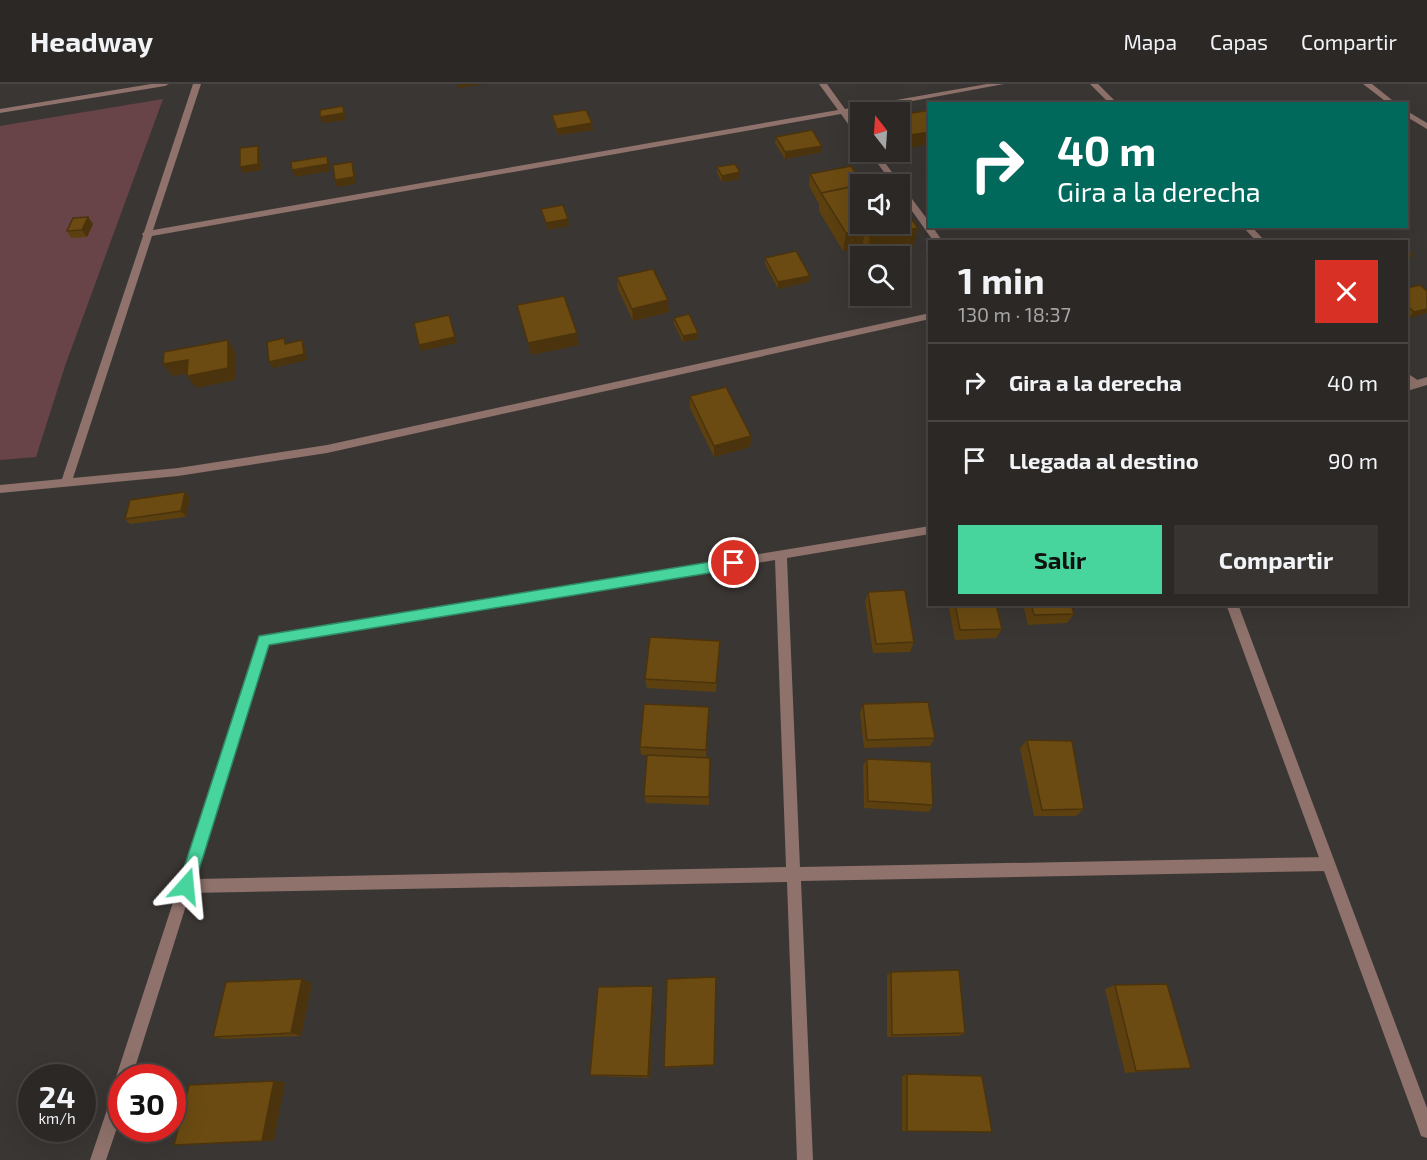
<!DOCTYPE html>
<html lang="es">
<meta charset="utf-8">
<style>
:root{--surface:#2c2826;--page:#383432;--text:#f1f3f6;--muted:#a6a6a7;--line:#484443;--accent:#48d49d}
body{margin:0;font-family:"Exo 2",sans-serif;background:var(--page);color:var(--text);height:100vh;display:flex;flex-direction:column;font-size:22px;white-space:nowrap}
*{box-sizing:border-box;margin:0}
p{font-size:20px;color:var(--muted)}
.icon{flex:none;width:33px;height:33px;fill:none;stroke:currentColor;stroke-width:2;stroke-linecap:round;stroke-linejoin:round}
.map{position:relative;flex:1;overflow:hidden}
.panel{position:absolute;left:928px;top:156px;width:480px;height:366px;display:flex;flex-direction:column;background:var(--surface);border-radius:0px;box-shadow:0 6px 24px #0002,0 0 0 2px var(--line)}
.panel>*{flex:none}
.banner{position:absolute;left:928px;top:18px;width:480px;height:126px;border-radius:0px;box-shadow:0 6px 24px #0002,0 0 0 2px var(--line);background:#00695c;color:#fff;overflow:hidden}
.needle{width:39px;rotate:343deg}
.tools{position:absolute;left:850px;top:18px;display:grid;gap:12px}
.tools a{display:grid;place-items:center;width:60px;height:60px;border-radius:0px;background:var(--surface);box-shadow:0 6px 24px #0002,0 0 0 2px var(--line);font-size:30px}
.speed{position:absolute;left:18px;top:980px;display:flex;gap:12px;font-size:30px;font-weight:700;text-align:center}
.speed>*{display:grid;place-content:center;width:78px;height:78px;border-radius:50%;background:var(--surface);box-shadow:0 6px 24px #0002,0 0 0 2px var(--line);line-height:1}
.speed small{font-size:15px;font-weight:400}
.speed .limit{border:9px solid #d22;background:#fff;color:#111}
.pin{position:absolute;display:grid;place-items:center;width:51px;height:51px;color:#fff;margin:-26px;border:3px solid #fff;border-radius:50%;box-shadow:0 2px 6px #0007}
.me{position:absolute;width:66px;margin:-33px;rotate:18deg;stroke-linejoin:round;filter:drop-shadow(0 0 4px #0008)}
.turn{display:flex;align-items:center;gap:21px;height:126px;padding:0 30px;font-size:27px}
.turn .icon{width:78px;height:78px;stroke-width:2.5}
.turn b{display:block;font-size:42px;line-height:51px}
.round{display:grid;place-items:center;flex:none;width:63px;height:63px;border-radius:0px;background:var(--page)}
.headline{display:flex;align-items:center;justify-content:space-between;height:102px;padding:0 30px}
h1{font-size:36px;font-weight:700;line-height:45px}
.cta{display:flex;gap:12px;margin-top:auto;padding:12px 30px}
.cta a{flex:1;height:69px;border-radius:0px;background:var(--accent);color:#111;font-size:24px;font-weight:700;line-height:69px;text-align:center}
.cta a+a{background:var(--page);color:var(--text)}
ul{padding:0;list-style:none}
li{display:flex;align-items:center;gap:18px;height:78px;padding:0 30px;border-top:2px solid var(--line)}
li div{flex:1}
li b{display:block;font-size:22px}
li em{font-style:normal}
header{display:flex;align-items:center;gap:36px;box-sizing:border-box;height:84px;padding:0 30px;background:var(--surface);border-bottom:2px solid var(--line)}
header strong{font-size:28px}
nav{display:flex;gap:33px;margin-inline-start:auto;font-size:21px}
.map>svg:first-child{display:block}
</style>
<header>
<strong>Headway</strong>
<nav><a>Mapa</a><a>Capas</a><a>Compartir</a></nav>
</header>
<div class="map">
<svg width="1427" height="1076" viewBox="0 0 1427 1076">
<rect width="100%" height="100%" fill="#3a3633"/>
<!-- green -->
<path fill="#684448" d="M163 15 65 282 36 373 0 376V42Z"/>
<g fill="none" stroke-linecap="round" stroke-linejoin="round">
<!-- lane -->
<path fill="#8e726b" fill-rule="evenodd" d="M1363 0H1372L1397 20H1389Z
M1407 27 1427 39V45L1407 33Z
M1427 293V301L1407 307V299Z
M1226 520H1238L1427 1024V1054L1421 1052 1419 1046Z"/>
<!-- street -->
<path fill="#8e726b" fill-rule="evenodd" d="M151 0H169L165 2 0 29V25Z
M193 0H201L153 146 838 26 819 0H827L845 25 987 0H1004L848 29 861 47V54H858L841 30 152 152 73 394 178 384 327 361 930 229V235L327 369 178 392 0 409V401L62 395 143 152 142 150 144 148Z
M1090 0H1098L1118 20H1110Z
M869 68H877L930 139V142H932L943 158H934L900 110V100H893Z
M1242 142H1251L1266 158H1257Z
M1407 289 1419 297V303H1411L1407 298Z
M930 442V450L787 474 800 783 1328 773 1333 775 1335 780 1333 785 1328 787 801 797 813 1076H797L787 798 190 809 132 993H122V1029L106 1076H90L117 996 116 993 260 552ZM775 476 786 783 195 795 269 561Z"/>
</g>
<!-- wall -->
<path fill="#5c400f" d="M930 26 909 64 900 53V31Z
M552 31 593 46 558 51 553 37Z
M776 53 821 68 785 75 775 59Z
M717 83 740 88V95L722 98 717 89Z
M810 90 863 100 918 144 913 162 867 171 862 164 843 167 819 127V120L809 102Z
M88 133 93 140 87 153 71 154 67 147Z
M765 174 809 198 778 205 765 180Z
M617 193 669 228 633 237 618 205Z
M1407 204 1427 207V229L1409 234 1407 232Z
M674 234 698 255 683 258 674 240Z
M690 312 751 352 750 363 714 373 690 324Z
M185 408 190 414 186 433 130 440 125 435Z
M868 508 914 558 910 568 873 569 865 518Z
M948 520H996L1002 545 996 554 955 556Z
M1023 520H1071L1074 530 1067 539 1028 541Z
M720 557 716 608 647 604 645 595Z
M863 620 935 654 930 662 864 664 860 629Z
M709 623 706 674H710L709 721 646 719 644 712 671 672 641 671 640 663Z
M1027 656 1084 725 1076 732H1034L1020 664Z
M867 675 933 721 929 728 864 724 863 682Z
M891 888 965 949 958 952 887 953V891Z
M716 893 714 982 666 984 664 983Z
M312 899 301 952 225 955 213 953Z
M1115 901 1191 984 1125 989 1105 905Z
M653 902 654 905 650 994 593 992 590 991Z
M907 990 992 1048 902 1047V992Z"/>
<!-- shaded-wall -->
<path fill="#4b340d" d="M457 0H485L458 4Z
M343 22 346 36 323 39 320 33Z
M592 39 593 46 558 51 557 45Z
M930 48V60L909 64 911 51Z
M258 62 260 68 261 86 243 89 240 83Z
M822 62 821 68 785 75V68Z
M327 72 329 78 330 87 295 93 292 86Z
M352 78 354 84 356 100 337 103 335 96Z
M740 88V95L722 98V92Z
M88 133 93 140 87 153 82 146Z
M568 135 569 142 547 146 546 139Z
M918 144 913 162 867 171 870 153Z
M865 146 862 164 843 167 846 149Z
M1413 171 1408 177H1407V172Z
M810 192 809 198 778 205V198Z
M668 216 669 228 633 237 632 225Z
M1427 225V229L1409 234 1414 228Z
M449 231 457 259 421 267 419 261Z
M577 249 579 261 531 271 528 259Z
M698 249V255L683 258V252Z
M228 256 235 268 236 296 196 304 187 292Z
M302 256 305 263 307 276 273 284 269 278Z
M188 276 196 288 172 292 163 280Z
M751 352 750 363 714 373V362Z
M185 408 190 414 186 433 181 427Z
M302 895 312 899 301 952 291 949Z
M653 902 654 905 650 994 648 992Z
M274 997 285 998 274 1057H262Z"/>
<!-- building -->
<path fill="#6b4b12" stroke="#4b340d" stroke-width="1.5" d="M343 22 344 29 320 33V26Z
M586 26 592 39 557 45 552 31Z
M930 26V48L911 51 900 38V31Z
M812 46 822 62 785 68 776 53Z
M258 62V80L240 83V64Z
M327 72 328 80 292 86 291 78Z
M352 78 354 93 335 96 333 81Z
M735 80 740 88 722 92 717 83Z
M851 82 863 100 821 109 810 90Z
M884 97 887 100H865Z
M861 101V140H900V119L918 144 870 153 865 146 846 149 821 109Z
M563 121 568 135 546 139 541 125Z
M88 133 82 146 67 147 73 134Z
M1407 165 1413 171 1407 172Z
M796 167 810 192 778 198 765 174Z
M653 185 668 216 632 225 617 193Z
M1420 201 1427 207V225L1414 228 1407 221V204Z
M564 212 577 249 528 259 517 221Z
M689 230 698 249 683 252 674 234Z
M449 231 455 253 419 261 414 239Z
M284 254 285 260 302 256 304 270 269 278 267 258Z
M228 256V284L187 292 188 276 163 280 164 268Z
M726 303 751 352 714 362 690 312Z
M185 408 181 427 125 435 130 416Z
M905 506 914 558 876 560 868 508Z
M955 520H996L1002 545 960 546Z
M1031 520H1071L1074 530 1034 531Z
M650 553 720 557 716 599 645 595Z
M928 618 935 654 867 656 863 620Z
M644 620 709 623 706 666 640 663Z
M1027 656 1072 657 1084 725 1042 726Z
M647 671 710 674 709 713 644 712Z
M867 675 931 678 933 721 868 717Z
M959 886 965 949 892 951 891 888Z
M716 893 714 981 664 983 667 895Z
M302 895 291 949 213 953 226 898Z
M1167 900 1191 984 1136 987 1115 901Z
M653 902 648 992 590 991 598 903Z
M907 990 982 992 992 1048 907 1047Z
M274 997 262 1057 174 1061 189 1001Z"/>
<!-- route -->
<path fill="#48d49d" stroke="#2f8a66" stroke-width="1.5" d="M734 474 741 479 734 485 269 561 194 802 192 807 186 810 180 807 178 802 259 552Z"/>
</svg>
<div class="tools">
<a><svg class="needle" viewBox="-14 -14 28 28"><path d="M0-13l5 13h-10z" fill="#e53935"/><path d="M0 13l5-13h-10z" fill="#a6a6a7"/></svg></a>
<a><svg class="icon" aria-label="sound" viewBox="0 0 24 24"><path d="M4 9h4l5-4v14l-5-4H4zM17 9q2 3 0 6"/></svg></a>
<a><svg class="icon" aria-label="search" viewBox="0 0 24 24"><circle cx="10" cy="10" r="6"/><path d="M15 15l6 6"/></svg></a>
</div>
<div class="speed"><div>24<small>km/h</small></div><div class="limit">30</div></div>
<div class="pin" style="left:734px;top:479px;background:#d93025"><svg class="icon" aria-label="arrive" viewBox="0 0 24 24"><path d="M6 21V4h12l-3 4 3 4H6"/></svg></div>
<svg class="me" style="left:186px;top:802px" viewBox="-20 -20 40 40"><path d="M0-17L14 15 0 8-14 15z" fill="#48d49d" stroke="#fff" stroke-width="4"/></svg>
<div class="banner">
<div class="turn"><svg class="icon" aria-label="right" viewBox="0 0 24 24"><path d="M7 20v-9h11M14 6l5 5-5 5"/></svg><div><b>40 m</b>Gira a la derecha</div></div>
</div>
<section class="panel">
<div class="headline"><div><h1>1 min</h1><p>130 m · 18:37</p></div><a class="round" style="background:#d93025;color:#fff"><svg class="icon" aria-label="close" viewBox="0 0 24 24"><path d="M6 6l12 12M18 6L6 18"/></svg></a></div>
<ul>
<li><svg class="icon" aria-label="right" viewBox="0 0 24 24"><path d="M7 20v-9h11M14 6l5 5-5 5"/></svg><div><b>Gira a la derecha</b></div><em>40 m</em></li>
<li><svg class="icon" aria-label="arrive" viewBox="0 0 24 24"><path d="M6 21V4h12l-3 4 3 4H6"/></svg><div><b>Llegada al destino</b></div><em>90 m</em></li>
</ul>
<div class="cta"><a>Salir</a><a>Compartir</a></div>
</section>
</div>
